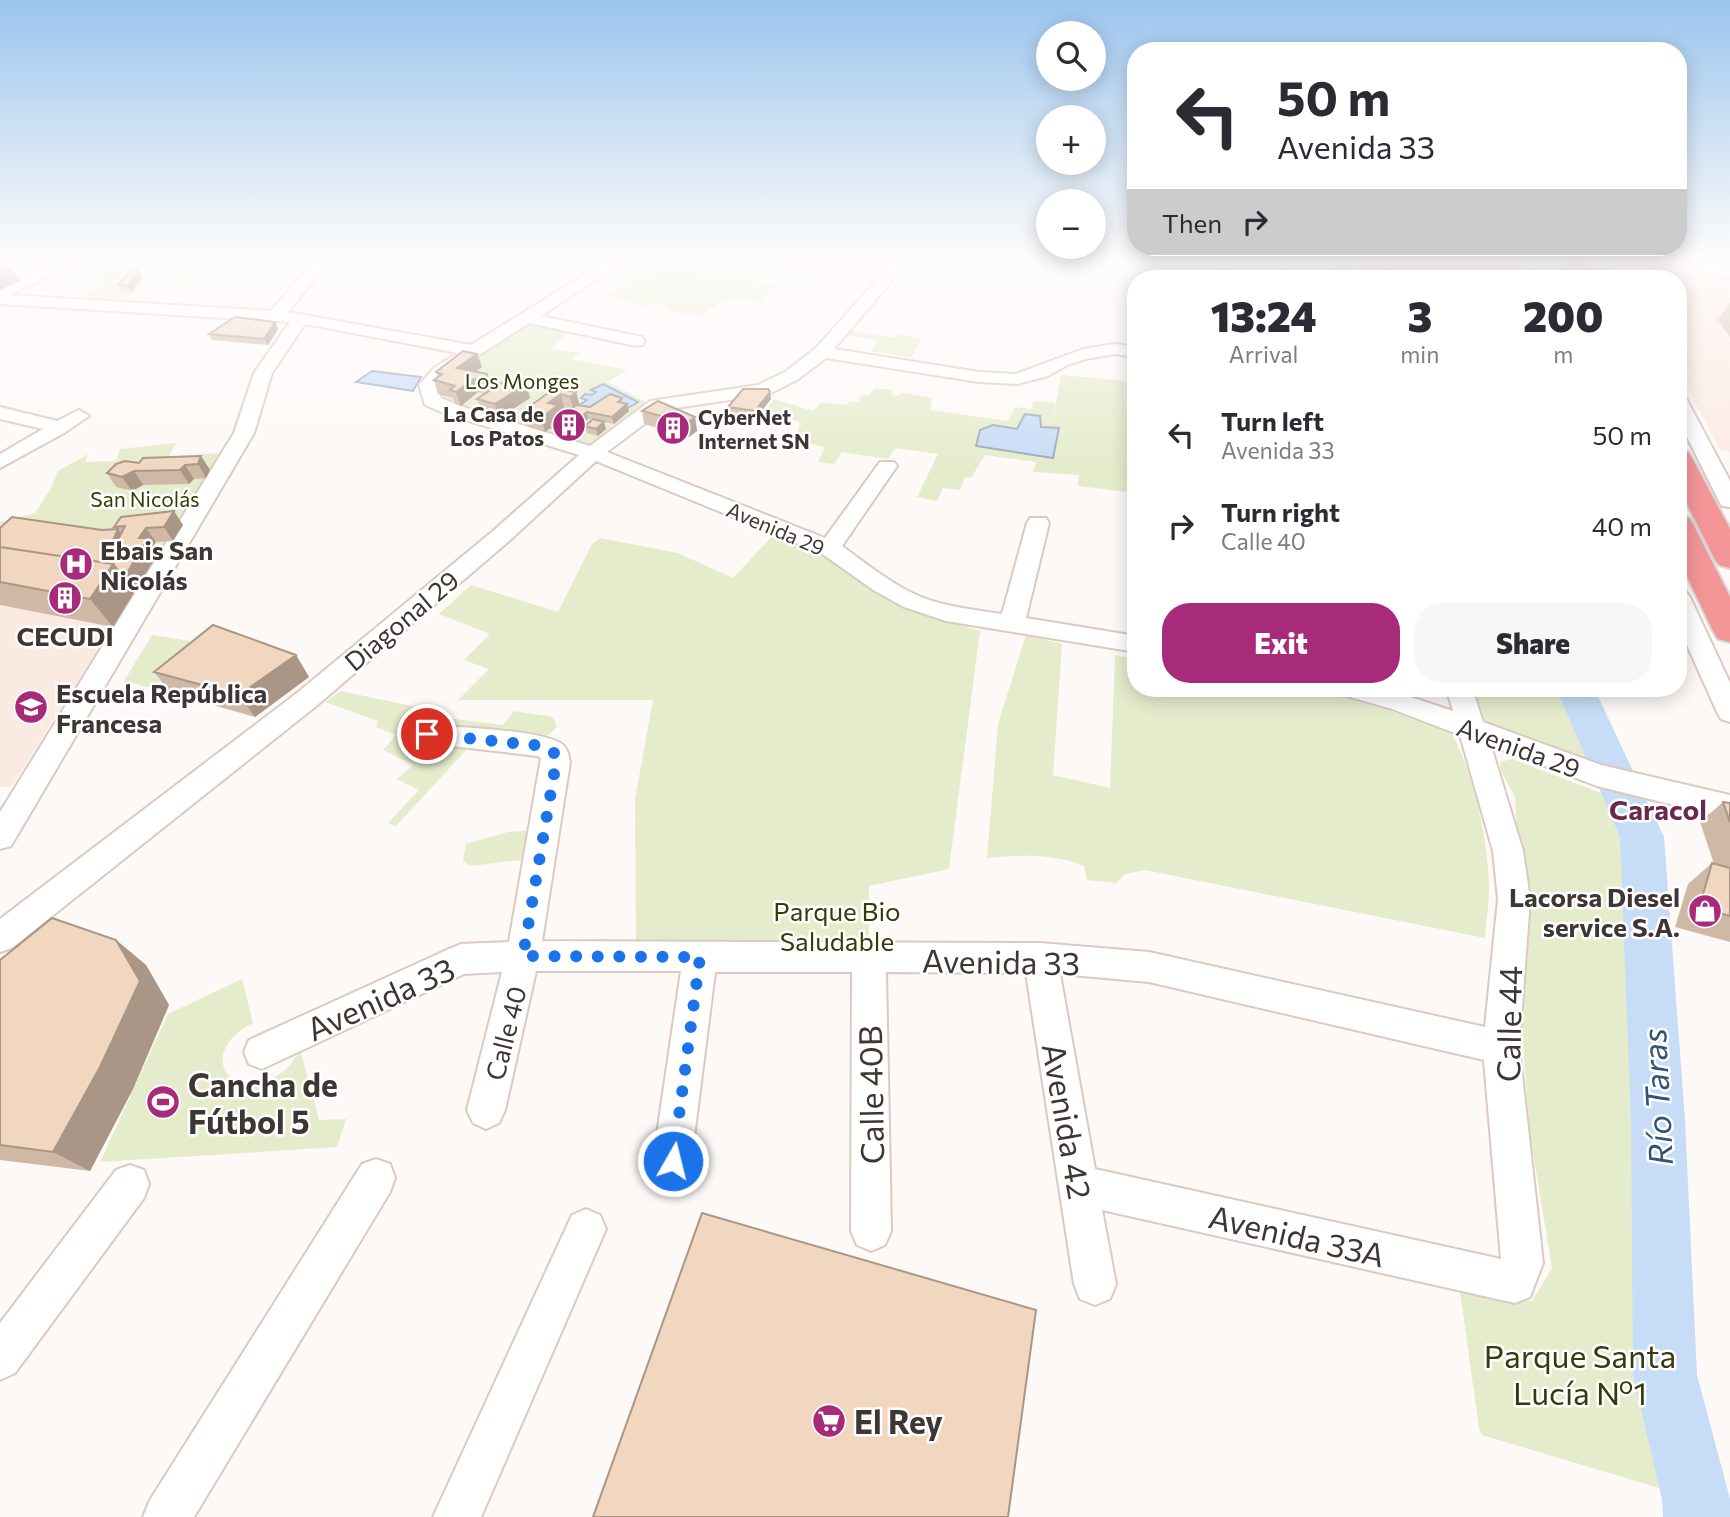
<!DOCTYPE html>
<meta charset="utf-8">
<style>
:root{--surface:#fff;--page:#f7f7f7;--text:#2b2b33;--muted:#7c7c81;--accent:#a82a7a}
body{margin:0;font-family:Commissioner,sans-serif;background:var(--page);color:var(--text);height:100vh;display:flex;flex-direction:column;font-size:26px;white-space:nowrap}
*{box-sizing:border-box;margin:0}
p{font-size:23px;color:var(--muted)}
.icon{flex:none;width:38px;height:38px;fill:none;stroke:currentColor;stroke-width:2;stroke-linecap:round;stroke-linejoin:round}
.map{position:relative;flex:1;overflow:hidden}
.sheet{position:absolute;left:1127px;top:270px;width:560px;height:427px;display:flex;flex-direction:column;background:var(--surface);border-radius:28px;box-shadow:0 4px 18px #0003}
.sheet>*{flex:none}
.top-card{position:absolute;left:1127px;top:42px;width:560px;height:214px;border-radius:28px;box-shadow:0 4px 18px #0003;background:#fff;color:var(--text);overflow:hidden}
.controls{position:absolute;left:1036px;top:21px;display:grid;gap:14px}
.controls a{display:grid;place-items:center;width:70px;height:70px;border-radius:50%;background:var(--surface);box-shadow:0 4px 18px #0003;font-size:35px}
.pin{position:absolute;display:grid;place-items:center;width:60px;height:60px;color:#fff;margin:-30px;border:4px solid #fff;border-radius:50%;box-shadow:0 2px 7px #0007}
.me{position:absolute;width:77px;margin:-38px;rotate:8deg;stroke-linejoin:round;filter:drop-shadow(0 0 5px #0008)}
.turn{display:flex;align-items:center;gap:24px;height:147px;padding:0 35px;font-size:32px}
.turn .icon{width:91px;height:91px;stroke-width:2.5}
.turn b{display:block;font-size:49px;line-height:60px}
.then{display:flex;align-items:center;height:66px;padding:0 35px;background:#0003;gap:14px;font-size:26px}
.eta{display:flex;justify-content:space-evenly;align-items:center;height:119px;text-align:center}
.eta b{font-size:42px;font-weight:800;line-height:49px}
.cta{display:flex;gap:14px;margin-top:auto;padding:14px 35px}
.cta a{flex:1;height:80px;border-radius:28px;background:var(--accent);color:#fff;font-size:28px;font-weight:800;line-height:80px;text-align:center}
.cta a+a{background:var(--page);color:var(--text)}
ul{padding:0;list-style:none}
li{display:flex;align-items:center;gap:21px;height:91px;padding:0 35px}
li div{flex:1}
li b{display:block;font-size:26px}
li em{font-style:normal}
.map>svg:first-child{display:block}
</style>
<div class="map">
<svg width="1730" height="1517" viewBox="0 0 1730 1517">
<rect width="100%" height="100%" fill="#fdf9f7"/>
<!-- built -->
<path fill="#fbeae2" d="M775 255H899L878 284 766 262Z
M1616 255H1647L1674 260 1717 271 1730 279V452L1721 451 1678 370V278H1629Z
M0 604 113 627 11 787H0Z"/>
<!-- green -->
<path fill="#e5eccc" d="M134 255H205L207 261 186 281H167L191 262 152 265 141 277 142 286 125 300 82 297 100 286 81 284Z
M1137 255H1235L1236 262H1229V266L1146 261 1147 257Z
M664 266 777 285 760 301 729 297 700 316 666 310 668 306 652 303 642 306 608 295 633 276H653Z
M529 322 569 331 551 349 580 353 572 359 627 370 608 382 646 402 591 446 436 398 468 365Z
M852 331 895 338 899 334 922 339 911 357 870 351 878 341 847 335Z
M1061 375 1136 382V493L1078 486 1079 475 1033 472 1036 462 985 455 971 478 965 477 960 490 943 488 937 501 917 497 938 454 895 448 888 459 842 452 834 464 818 462 825 447 812 444 808 448 796 447 792 442 801 422 765 412 774 399 813 411 821 403 845 405 849 402H859L861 395 868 396 875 388 892 390V394L896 396 903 393 932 398 930 410 1008 421 1015 407 1031 409 1034 401 1055 403 1053 421Z
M176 443 169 456 221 453 211 488 165 555 158 553 0 556V522L35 513 50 490 58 471 89 454 85 462 116 461 120 449Z
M780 528 860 582 911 611 980 631 949 869 869 886V959L636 947 635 799 653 700H458L489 669 464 660 490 634 439 614 471 585 558 612 592 544 600 538 678 553 733 578Z
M152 635 227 647 171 693 124 681Z
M1026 635 1062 644 1053 775 1110 788 1115 655 1136 659V688H1312L1430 723 1452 734C1474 774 1489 843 1489 889 1489 905 1486 922 1485 938L1145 870 1125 874 1116 883 1087 880 1084 866C1051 853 1021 855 987 858L998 724Z
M1473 688H1573L1612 776 1505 735 1485 720Z
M341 691 421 708 431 716 503 725 514 711 553 717 557 727 546 737 505 735 469 747 396 826 388 823 419 790 397 779 413 765 383 750 396 735 376 727 378 721 325 702Z
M1512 759 1627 803 1643 853V1010L1653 1292 1696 1499 1482 1435 1479 1428 1460 1292 1532 1301 1552 1268 1530 1134 1519 992 1531 889 1517 835 1515 797 1501 771 1500 762Z
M533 830 529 859 470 866 463 861 466 844 508 832Z
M242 979 253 1023C224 1037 208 1066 241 1086 270 1080 286 1078 300 1049L319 1120 346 1119 337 1147 100 1162 168 1014Z"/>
<!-- water -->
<path fill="#c7dcf7" stroke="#9eaabc" stroke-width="2" d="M372 371 421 377 413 391 356 382Z
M603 384 638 402C620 416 599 409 578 406L587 400 581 398 585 394 592 395 596 392 591 390Z
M1025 414 1040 416 1041 427 1059 428 1053 458 976 446 980 430 993 425 1017 429Z"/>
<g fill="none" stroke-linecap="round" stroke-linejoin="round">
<!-- river -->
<path fill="#c7dcf7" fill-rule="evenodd" d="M1334 255H1356L1352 261 1353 278H1331L1330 261Z
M1556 688H1594L1664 837 1685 1120 1697 1375 1730 1499V1517H1663L1662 1499 1633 1375 1631 1120 1620 837Z"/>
<!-- minor casing -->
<g stroke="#ddc9c0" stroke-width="4">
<path id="minor" d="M76 255H96L9 295 271 311 315 259 316 255H330L328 263 288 312 471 345 616 255H633L541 316 642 337 645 341 642 345 636 346 529 323 446 376 437 386 441 398 460 406 590 446 650 401 758 385 785 372 816 348 899 255H914L834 349 979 372 1016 374 1083 349 1115 344 1136 347V357L1115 354 1086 359 1067 365 1048 376 1017 384 979 382 826 358 797 380 769 394 663 410 607 452 825 538 880 462H894L897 466 842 546C867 564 892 585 921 597 947 607 975 610 1002 614L1027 523 1030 518H1046L1049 523 1026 618 1136 636V652L946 621 904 607 875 591 821 553 596 461 509 541 315 707 12 948 0 952V919L297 693 493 531 579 455 446 414 425 405 419 385 434 368 458 353 305 324 272 373 254 433 11 846 0 849V812L234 433 254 373 290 322 0 304V287Z
M1274 255H1291L1288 259 1290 278H1274Z
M1518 255H1532L1543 278H1527Z
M1586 255H1600L1615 278H1599Z
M1643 255H1671L1730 267V277L1646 258Z
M1678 394 1687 400 1730 481V507L1722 506 1719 501 1678 419Z
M0 407 57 421 79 410 89 416 64 433 0 468V454L43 429 0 419Z
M1678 589 1686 592 1690 597 1730 683V722L1721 719 1717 712 1678 625Z
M1339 688H1384L1453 711 1446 688H1472L1483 722 1601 765 1730 795V819L1597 786 1491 746 1523 851 1530 899 1519 1047 1543 1263 1530 1297 1515 1303 1102 1210 1116 1284 1110 1299 1095 1305 1080 1299 1074 1284 1026 973 886 972 891 1231 885 1245 871 1251 857 1245 851 1231 852 972H715L691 1161 686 1175 672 1180 658 1175 653 1161 681 971H536L505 1110 499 1123 486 1129 473 1123 467 1110 502 972 464 974 262 1069 249 1064 244 1052 249 1040 449 949 461 944 509 942 541 758 537 756 417 742 413 735 417 728 427 725C453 727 550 730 564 746 568 750 569 757 570 762L542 941 1040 943 1149 952 1485 1027 1498 899 1493 851 1460 735 1392 709 1343 695ZM1060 974 1149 982 1484 1060 1501 1259 1095 1169Z
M376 1159 390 1164 395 1178 390 1192 194 1517H143L150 1500 362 1164Z
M130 1165 144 1170 149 1184 144 1198 15 1373 0 1380V1323L116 1170Z
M586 1209 600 1215 606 1229 481 1517H433L572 1215Z"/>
</g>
<!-- trunk casing -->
<g stroke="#d8d7d6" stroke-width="4">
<path id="trunk" d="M1562 255H1582L1595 278H1573Z
M1678 450 1688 452 1692 458 1730 529V568L1719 565 1714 558 1678 486Z
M1678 515 1689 518 1693 524 1730 597V642L1718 639 1713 631 1678 557Z"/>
</g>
<!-- minor -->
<use href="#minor" fill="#fff" fill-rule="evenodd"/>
<!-- trunk -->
<use href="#trunk" fill="#f49698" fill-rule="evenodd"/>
</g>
<!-- wall -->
<path fill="#cfb9a5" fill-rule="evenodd" d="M1370 255H1483L1517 268 1512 278H1368L1365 269Z
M139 270 143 277 132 291 122 292 118 285Z
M1730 302V337L1718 320Z
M275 322 278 329 268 345 212 340 209 334Z
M477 354 482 367 475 372 491 387 490 391 508 384H526L530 398 499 418 482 412 477 399 484 394 478 392 461 406 455 404 453 398 438 394 434 380 438 377 436 372Z
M555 388 576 392 579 405 590 407 622 398 623 403 629 411 614 424 604 422 606 429 598 436 587 433 585 426 592 420 588 419 569 434 551 429V428L545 432 526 426 522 412ZM564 408 570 409 561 415 560 411Z
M771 399 756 418 729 414 728 407Z
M642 411 695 417 697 431 689 437 644 424Z
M201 456 210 470 206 478 194 479 189 484 143 485 132 491 116 487 107 473 139 463Z
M183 525 173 541 156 542 153 546 158 553 113 627 0 605V528L102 530 116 529 114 527Z
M296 655 309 677 255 717 171 693 154 672Z
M1723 802 1730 803V942L1675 927 1688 884 1712 863 1714 864 1700 822Z
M116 940 146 965 169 1005 133 1089 90 1171 0 1160V960Z"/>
<!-- shaded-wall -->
<path fill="#a99686" d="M12 269 20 281 0 290V274Z
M139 270 143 277 132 291 128 285Z
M275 322 278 329 268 345 264 339Z
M477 354 482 367 462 382 457 368Z
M487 374 491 387 488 395 484 381Z
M474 379 478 392 461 406 456 392Z
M526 384 530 398 499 418 495 404Z
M576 392 580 406 574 411 570 397Z
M770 392 771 399 756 418 755 411Z
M561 394 564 408 560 411 562 419 550 422 551 428 545 432 541 418 548 403Z
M627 404 629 411 614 424 612 417Z
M587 412 588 419 569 434 567 427Z
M695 417 697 431 689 437 687 423Z
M604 422 606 429 598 436 596 429Z
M201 456 210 470 206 478 198 464Z
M185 465 194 479 189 484 180 470Z
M134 471 143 485 132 491 122 477Z
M174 511 183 525 173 541 164 527Z
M146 528 156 542 153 546 158 553 113 627 90 599 113 564Z
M118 529 128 544 114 538Z
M296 655 309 677 255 717 239 695Z
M116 940 146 965 169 1005 133 1089 90 1171 53 1152Z"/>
<!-- building -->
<path fill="#f1d7c0" stroke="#a99686" stroke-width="2" d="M1378 255H1477L1513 258 1517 268 1508 267 1512 278H1502L1432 271 1434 276 1384 270Z
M0 267 12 269 0 274Z
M139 270 128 285H118L131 271Z
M235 317 275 322 264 339 209 334Z
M463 351 477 354 457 368 487 374 484 381 474 379 456 392 450 390 455 386 434 380 442 374 436 372Z
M514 380 526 384 495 404 477 399 503 382 508 384Z
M555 388 576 392 570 397 561 394 548 403 558 405 541 418 522 412Z
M743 389H768L770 392 755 411 728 407Z
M610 394 622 398 618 402 627 404 612 417 587 412 567 427 550 422 577 405 590 407Z
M658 401 695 417 687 423 642 411Z
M593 419 604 422 596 429 585 426Z
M201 456 198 464 185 465 180 470 134 471 122 477 107 473 116 464 125 461 139 463 143 458Z
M174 511 164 527 146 528 139 538H148L124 578 113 564 0 547V528L12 517 102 530 118 529 114 538H119L125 526 114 527 121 517Z
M0 547 113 564 90 599 0 582Z
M213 625 296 655 239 695 154 672Z
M1723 802 1730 803V822Z
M1712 863 1730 868V916L1699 908Z
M52 918 116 940 140 981 100 1067 53 1152 0 1145V960Z
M702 1213 1036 1310 1008 1517H593Z"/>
<!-- sky -->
<linearGradient id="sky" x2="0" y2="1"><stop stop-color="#9bc4ee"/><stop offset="0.55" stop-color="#fefcfb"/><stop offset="1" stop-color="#fefcfb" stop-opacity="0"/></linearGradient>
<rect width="1730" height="467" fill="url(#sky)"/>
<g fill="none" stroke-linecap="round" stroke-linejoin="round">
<!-- route -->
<path stroke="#1a73e8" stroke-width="12" stroke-dasharray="0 21.6" d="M427 734 543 746 554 753 556 762 523 956 700 957 673 1161"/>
</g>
<!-- icons -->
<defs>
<g id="building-disc" transform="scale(1.75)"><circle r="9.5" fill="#a82a7a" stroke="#fff"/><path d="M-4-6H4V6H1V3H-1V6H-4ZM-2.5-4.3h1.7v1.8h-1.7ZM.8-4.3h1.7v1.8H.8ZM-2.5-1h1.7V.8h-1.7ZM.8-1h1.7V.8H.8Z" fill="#fff"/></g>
<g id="hospital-disc" transform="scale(1.75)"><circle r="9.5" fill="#a82a7a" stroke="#fff"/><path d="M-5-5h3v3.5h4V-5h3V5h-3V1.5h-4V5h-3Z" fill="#fff"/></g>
<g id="school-disc" transform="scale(1.75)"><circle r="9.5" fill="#a82a7a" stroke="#fff"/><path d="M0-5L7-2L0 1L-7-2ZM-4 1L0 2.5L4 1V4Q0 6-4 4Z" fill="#fff"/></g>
<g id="shop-disc" transform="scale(1.75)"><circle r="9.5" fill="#a82a7a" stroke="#fff"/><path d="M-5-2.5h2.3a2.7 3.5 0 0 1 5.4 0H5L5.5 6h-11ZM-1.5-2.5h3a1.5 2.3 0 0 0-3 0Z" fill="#fff"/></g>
<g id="stadium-disc" transform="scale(1.75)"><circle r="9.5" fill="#a82a7a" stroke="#fff"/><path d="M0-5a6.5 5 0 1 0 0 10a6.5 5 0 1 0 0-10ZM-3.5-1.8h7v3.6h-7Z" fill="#fff"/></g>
<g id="supermarket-disc" transform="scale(1.75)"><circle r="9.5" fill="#a82a7a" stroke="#fff"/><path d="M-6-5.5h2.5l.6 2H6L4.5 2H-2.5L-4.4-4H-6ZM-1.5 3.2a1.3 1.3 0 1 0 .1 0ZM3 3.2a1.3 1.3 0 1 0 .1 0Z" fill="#fff"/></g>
</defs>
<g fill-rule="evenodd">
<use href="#building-disc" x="569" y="425"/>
<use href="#building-disc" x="673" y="428"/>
<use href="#hospital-disc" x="76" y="564"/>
<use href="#building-disc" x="65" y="598"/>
<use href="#school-disc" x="31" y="707"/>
<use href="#shop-disc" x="1705" y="911"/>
<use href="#stadium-disc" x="163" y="1102"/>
<use href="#supermarket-disc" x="829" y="1421"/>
</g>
<g text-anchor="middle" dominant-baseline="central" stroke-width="5" stroke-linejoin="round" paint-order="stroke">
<!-- far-park labels -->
<g font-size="21" fill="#353c07" stroke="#fff">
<text x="522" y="380">Los Monges</text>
<text x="145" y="498">San Nicolás</text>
</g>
<!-- far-poi labels -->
<g font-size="21" font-weight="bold" fill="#3e3632" stroke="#fff" text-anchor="end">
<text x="544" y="413">La Casa de<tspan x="544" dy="24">Los Patos</tspan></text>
<text x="698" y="416" text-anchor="start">CyberNet<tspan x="698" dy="24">Internet SN</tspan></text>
</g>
<!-- far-street labels -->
<g font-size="21" fill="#3e3632" stroke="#fff">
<text transform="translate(776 528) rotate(23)">Avenida 29</text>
</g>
<!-- poi labels -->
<g font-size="26" font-weight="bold" fill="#3e3632" stroke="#fff" text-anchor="start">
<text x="100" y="549">Ebais San<tspan x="100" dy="30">Nicolás</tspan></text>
<text x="65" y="635" text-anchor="middle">CECUDI</text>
<text x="56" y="692">Escuela República<tspan x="56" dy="30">Francesa</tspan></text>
<text x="1680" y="896" text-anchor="end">Lacorsa Diesel<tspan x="1680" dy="30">service S.A.</tspan></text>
</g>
<!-- street labels -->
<g font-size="26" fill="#3e3632" stroke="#fff">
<text transform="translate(401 620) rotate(-40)">Diagonal 29</text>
<text transform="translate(1519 747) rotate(20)">Avenida 29</text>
<text transform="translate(505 1033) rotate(-76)">Calle 40</text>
</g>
<!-- park labels -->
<g font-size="26" fill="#353c07" stroke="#fff">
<text x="837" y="910">Parque Bio<tspan x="837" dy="30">Saludable</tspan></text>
</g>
<!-- neighbourhood labels -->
<g font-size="28" font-weight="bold" fill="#67294e" stroke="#fff">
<text x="1658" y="809">Caracol</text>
</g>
<!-- near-street labels -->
<g font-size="32" fill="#3e3632" stroke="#fff">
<text transform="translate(1001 961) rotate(1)">Avenida 33</text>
<text transform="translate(380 998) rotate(-24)">Avenida 33</text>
<text transform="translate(1508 1024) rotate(-89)">Calle 44</text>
<text transform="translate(870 1095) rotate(-91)">Calle 40B</text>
<text transform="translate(1068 1121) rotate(80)">Avenida 42</text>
<text transform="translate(1297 1235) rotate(13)">Avenida 33A</text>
</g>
<!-- near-poi labels -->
<g font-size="32" font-weight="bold" fill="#3e3632" stroke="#fff" text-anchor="start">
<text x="188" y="1084">Cancha de<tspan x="188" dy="37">Fútbol 5</tspan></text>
<text x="854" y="1421">El Rey</text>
</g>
<!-- near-park labels -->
<g font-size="32" fill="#353c07" stroke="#fff">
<text x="1580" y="1355">Parque Santa<tspan x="1580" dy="37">Lucía Nº1</tspan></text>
</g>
<!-- near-water labels -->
<g font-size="33" font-style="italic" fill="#335278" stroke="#fff">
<text transform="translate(1656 1097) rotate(-93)">Río Taras</text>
</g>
</g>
</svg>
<div class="controls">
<a><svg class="icon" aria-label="search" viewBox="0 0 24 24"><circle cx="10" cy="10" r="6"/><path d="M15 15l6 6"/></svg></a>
<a>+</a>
<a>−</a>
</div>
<div class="pin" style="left:427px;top:734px;background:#d93025"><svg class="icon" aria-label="arrive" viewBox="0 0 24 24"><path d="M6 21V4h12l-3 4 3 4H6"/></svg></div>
<svg class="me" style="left:673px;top:1161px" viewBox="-20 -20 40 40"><circle r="17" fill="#1a73e8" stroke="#fff" stroke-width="3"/><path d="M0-11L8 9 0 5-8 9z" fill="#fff"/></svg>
<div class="top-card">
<div class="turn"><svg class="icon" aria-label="left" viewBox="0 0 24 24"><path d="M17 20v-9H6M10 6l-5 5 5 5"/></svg><div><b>50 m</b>Avenida 33</div></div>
<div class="then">Then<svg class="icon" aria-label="right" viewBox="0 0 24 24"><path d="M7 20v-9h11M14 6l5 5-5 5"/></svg></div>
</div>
<section class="sheet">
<div class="eta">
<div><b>13:24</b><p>Arrival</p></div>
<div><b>3</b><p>min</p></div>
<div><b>200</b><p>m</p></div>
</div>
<ul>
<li><svg class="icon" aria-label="left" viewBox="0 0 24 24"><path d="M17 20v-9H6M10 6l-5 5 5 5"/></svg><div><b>Turn left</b><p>Avenida 33</p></div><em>50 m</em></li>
<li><svg class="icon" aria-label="right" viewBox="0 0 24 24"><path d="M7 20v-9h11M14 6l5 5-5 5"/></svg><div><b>Turn right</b><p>Calle 40</p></div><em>40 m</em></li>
</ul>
<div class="cta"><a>Exit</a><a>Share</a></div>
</section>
</div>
